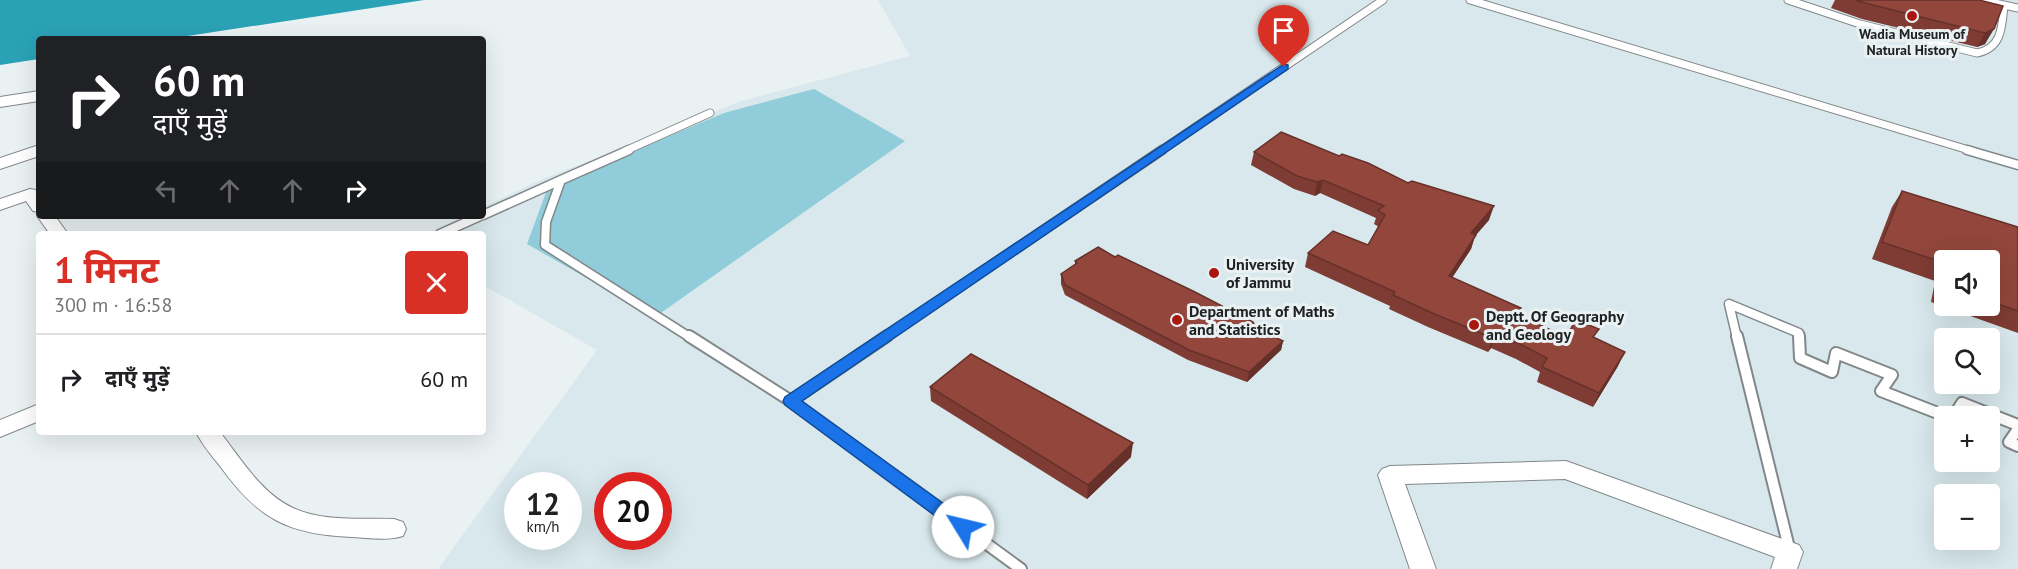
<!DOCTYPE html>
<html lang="hi">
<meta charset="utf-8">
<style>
:root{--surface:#fff;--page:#f2f2f2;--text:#202124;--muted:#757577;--line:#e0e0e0;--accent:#d93025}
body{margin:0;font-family:"PT Sans","Noto Sans Devanagari",sans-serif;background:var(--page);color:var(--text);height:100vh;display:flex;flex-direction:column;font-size:22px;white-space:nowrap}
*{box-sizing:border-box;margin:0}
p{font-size:20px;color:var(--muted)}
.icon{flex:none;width:33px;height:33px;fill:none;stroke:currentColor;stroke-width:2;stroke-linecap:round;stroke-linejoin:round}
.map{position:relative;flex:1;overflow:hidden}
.sheet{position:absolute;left:36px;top:231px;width:450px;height:204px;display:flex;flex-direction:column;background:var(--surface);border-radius:6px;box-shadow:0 6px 24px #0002}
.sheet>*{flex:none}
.top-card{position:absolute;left:36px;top:36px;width:450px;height:183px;border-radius:6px;box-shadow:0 6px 24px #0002;background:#202124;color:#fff;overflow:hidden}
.controls{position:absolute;left:1934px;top:250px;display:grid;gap:12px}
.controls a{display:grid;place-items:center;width:66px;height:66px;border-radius:6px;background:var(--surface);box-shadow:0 6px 24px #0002;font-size:30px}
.speed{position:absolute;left:504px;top:472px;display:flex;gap:12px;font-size:30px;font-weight:700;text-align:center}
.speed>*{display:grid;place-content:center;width:78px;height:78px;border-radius:50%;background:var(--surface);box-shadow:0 6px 24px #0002;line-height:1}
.speed small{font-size:15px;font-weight:400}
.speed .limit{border:9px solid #d22;background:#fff;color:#111}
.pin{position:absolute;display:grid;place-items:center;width:51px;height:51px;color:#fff;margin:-62px -26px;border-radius:50% 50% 50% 0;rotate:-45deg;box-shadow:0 0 6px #0007}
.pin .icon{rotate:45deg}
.me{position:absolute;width:66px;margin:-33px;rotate:306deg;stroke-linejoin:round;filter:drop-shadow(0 0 4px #0008)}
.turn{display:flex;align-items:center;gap:21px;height:126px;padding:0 18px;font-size:27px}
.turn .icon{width:78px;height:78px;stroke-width:2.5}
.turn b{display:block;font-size:42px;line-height:51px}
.lanes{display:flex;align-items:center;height:57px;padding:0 18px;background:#0003;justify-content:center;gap:30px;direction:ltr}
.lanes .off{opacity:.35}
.round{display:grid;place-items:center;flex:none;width:63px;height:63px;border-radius:6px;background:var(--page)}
.head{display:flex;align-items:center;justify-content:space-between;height:102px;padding:0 18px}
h1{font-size:36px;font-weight:700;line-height:45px;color:var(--accent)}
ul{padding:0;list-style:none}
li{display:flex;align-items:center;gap:18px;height:90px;padding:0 18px;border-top:2px solid var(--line)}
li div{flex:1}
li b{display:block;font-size:22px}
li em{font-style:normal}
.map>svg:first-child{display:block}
</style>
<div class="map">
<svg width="2018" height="569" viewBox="0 0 2018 569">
<rect width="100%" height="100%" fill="#eaf1f2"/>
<!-- built -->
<path fill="#d8e8ec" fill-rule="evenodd" d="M878 0H2018V569H438L597 350 483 285V234H425L463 216H483V207L538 181 741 101 910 56ZM1944 261H1989V306H1944ZM1944 339H1989V384H1944ZM1944 417H1989V462H1944ZM518 486H568V537H518ZM608 486H658V537H608ZM1944 495H1989V540H1944Z"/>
<!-- green -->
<path fill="#90ccd9" d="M814 89 905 141 655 317 527 244 548 187 724 113Z"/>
<!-- water -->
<path fill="#2aa2b6" d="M0 0H424L168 39H39V59L0 65Z"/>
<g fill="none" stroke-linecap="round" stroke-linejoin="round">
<!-- service-far2 casing -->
<g stroke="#82888a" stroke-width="9">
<path id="service-far2" d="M1470 0 1972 151
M1788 0 1860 24 1977 53C2002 48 2002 27 2004 5
M1981 0 2018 8
M625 151 710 113
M1160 151 1383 0"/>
</g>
<!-- service-far1 casing -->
<g stroke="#82888a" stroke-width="11">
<path id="service-far1" d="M1967 150 2018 165
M561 180 629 150
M483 215 561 180 546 222 545 245 691 338
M440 234 480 216
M884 338 1162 150
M1737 338 1729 304 1799 333V338"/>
</g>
<!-- service casing -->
<g stroke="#82888a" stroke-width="14">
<path id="service" d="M689 336 791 401
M887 336 791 401 1021 569
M1737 336 1790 552
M1799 336 1800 358 1832 372 1836 353 1892 375 1881 391 1948 417
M1953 417 1962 403 2018 425
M2018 429 2009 442 2018 446"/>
</g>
<!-- minor casing -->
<g stroke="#82888a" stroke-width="2">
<path id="minor" d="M39 91V101L0 107V97Z
M39 145V156L0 169V158Z
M30 189 36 190 39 194V212L33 211 26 201 0 210V199Z
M39 213V216H55L68 234H50L37 216Z
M39 404V421L0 437V420Z
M196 432H220C241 459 261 493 293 508 323 522 362 518 394 519L403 522 406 529 403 536C387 541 369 538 352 537 287 534 258 519 220 466 211 455 202 444 196 432Z
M1566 461 1799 545 1803 552 1797 569H1771L1775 557 1565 479 1405 484 1436 569H1410L1378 475 1382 469 1390 466Z"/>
</g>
<!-- service-far2 -->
<use href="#service-far2" stroke="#fff" stroke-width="7"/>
<!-- service-far1 -->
<use href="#service-far1" stroke="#fff" stroke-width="8"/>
<!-- service -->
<use href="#service" stroke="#fff" stroke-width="10"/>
<!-- minor -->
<use href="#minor" fill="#fff" fill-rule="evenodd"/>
</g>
<!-- wall -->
<path fill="#7e3c34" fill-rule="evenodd" d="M1835 0H1979L2003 6 1985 44 1977 47 1862 19 1831 8Z
M1254 152 1339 156 1408 183 1489 220 1475 236 1471 249 1452 278 1521 308 1519 315 1566 337 1595 338 1618 366 1593 407 1537 382 1540 372 1516 359 1491 348 1488 352 1428 327 1389 309 1390 306 1305 267 1308 253 1368 245 1379 227 1374 224 1376 218 1320 193 1315 196 1294 189 1251 165Z
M1902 191 2018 227V333L1931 302 1935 281 1872 259 1892 207ZM1944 261H1989V306H1944Z
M1115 257 1256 328 1283 341 1281 350 1247 382 1188 360 1065 295 1061 284V274L1075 265V261Z
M930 387 1131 457 1087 499 931 401Z"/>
<!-- shaded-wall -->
<path fill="#66312a" d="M1994 29 1985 44 1977 47 1985 33Z
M1323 180 1320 193 1315 196 1317 182Z
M1494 206 1489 220 1475 236 1471 249 1444 290 1449 276 1471 233Z
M1496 334 1491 348 1488 352 1493 338Z
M1283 341 1281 350 1247 382 1249 372Z
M1625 352 1618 366 1593 407 1599 393Z
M1133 443 1131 457 1087 499 1088 485Z"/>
<!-- building -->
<path fill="#92463c" stroke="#66312a" stroke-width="1.5" d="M1855 0H1979L2003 6 1994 29 1985 33 1869 4Z
M1281 132 1339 156 1342 154 1368 163 1408 183 1412 181 1494 206 1471 233 1476 235 1449 276 1521 308 1516 314 1566 337 1576 320 1599 329 1593 337 1625 352 1599 393 1542 367 1547 358 1522 345 1496 334 1493 338 1432 313 1393 295 1395 292 1308 253 1333 231 1368 245 1385 215 1378 210 1384 206 1323 180 1317 182 1297 176 1254 152Z
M1902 191 2018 227V311L1989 301V261H1944V263L1882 242Z
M1098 247 1115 257 1118 255 1193 291 1253 322 1256 328 1283 341 1249 372 1189 350 1065 285 1061 274 1077 263 1075 261Z
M971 354 1133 443 1088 485 930 387Z"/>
<!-- route -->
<path fill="#1a73e8" stroke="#114b97" stroke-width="1.5" d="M1284 64 1288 65V69L802 401 969 522 972 527 969 532 963 534 957 532 785 405 783 401 785 397Z"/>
<!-- markers -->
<g fill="#a9170e" stroke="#eaf1f2" stroke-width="2">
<circle cx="1912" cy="16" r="6"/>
<circle cx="1214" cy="273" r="6"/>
<circle cx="1177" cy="320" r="6"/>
<circle cx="1474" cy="325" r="6"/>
</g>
<g text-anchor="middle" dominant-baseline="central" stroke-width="6" stroke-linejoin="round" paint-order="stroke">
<!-- far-poi labels -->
<g font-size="14" font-weight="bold" fill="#202223" stroke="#eaf1f2">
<text x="1912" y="34">Wadia Museum of<tspan x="1912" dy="16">Natural History</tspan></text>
</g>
<!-- poi labels -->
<g font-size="16" font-weight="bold" fill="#202223" stroke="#eaf1f2" text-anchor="start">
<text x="1226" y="264">University<tspan x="1226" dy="18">of Jammu</tspan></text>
<text x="1189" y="311">Department of Maths<tspan x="1189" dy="18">and Statistics</tspan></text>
<text x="1486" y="316">Deptt. Of Geography<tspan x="1486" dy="18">and Geology</tspan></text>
</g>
</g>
</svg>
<div class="controls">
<a><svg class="icon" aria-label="sound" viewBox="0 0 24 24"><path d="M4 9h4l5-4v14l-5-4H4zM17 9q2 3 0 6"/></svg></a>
<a><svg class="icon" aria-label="search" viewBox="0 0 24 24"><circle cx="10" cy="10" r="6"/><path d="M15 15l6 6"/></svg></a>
<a>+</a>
<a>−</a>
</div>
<div class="speed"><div>12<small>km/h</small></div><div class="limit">20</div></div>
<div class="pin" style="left:1284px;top:67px;background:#d93025"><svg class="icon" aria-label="arrive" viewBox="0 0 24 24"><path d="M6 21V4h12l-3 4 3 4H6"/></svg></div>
<svg class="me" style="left:963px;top:527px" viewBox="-20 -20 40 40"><circle r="19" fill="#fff"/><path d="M0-13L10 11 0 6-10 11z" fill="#1a73e8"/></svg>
<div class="top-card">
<div class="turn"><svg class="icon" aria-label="right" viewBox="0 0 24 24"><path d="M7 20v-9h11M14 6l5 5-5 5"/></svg><div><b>60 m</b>दाएँ मुड़ें</div></div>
<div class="lanes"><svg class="icon off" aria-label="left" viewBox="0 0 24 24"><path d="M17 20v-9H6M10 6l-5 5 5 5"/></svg><svg class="icon off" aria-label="ahead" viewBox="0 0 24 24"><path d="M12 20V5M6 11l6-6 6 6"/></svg><svg class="icon off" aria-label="ahead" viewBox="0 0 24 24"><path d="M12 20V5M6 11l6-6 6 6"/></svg><svg class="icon" aria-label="right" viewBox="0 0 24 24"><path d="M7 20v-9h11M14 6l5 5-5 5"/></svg></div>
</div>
<section class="sheet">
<div class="head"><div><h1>1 मिनट</h1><p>300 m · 16:58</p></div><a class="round" style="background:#d93025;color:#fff"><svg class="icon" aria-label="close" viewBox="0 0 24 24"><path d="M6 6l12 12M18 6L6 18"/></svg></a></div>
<ul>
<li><svg class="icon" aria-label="right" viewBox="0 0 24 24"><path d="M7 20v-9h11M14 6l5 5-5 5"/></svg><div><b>दाएँ मुड़ें</b></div><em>60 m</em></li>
</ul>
</section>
</div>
